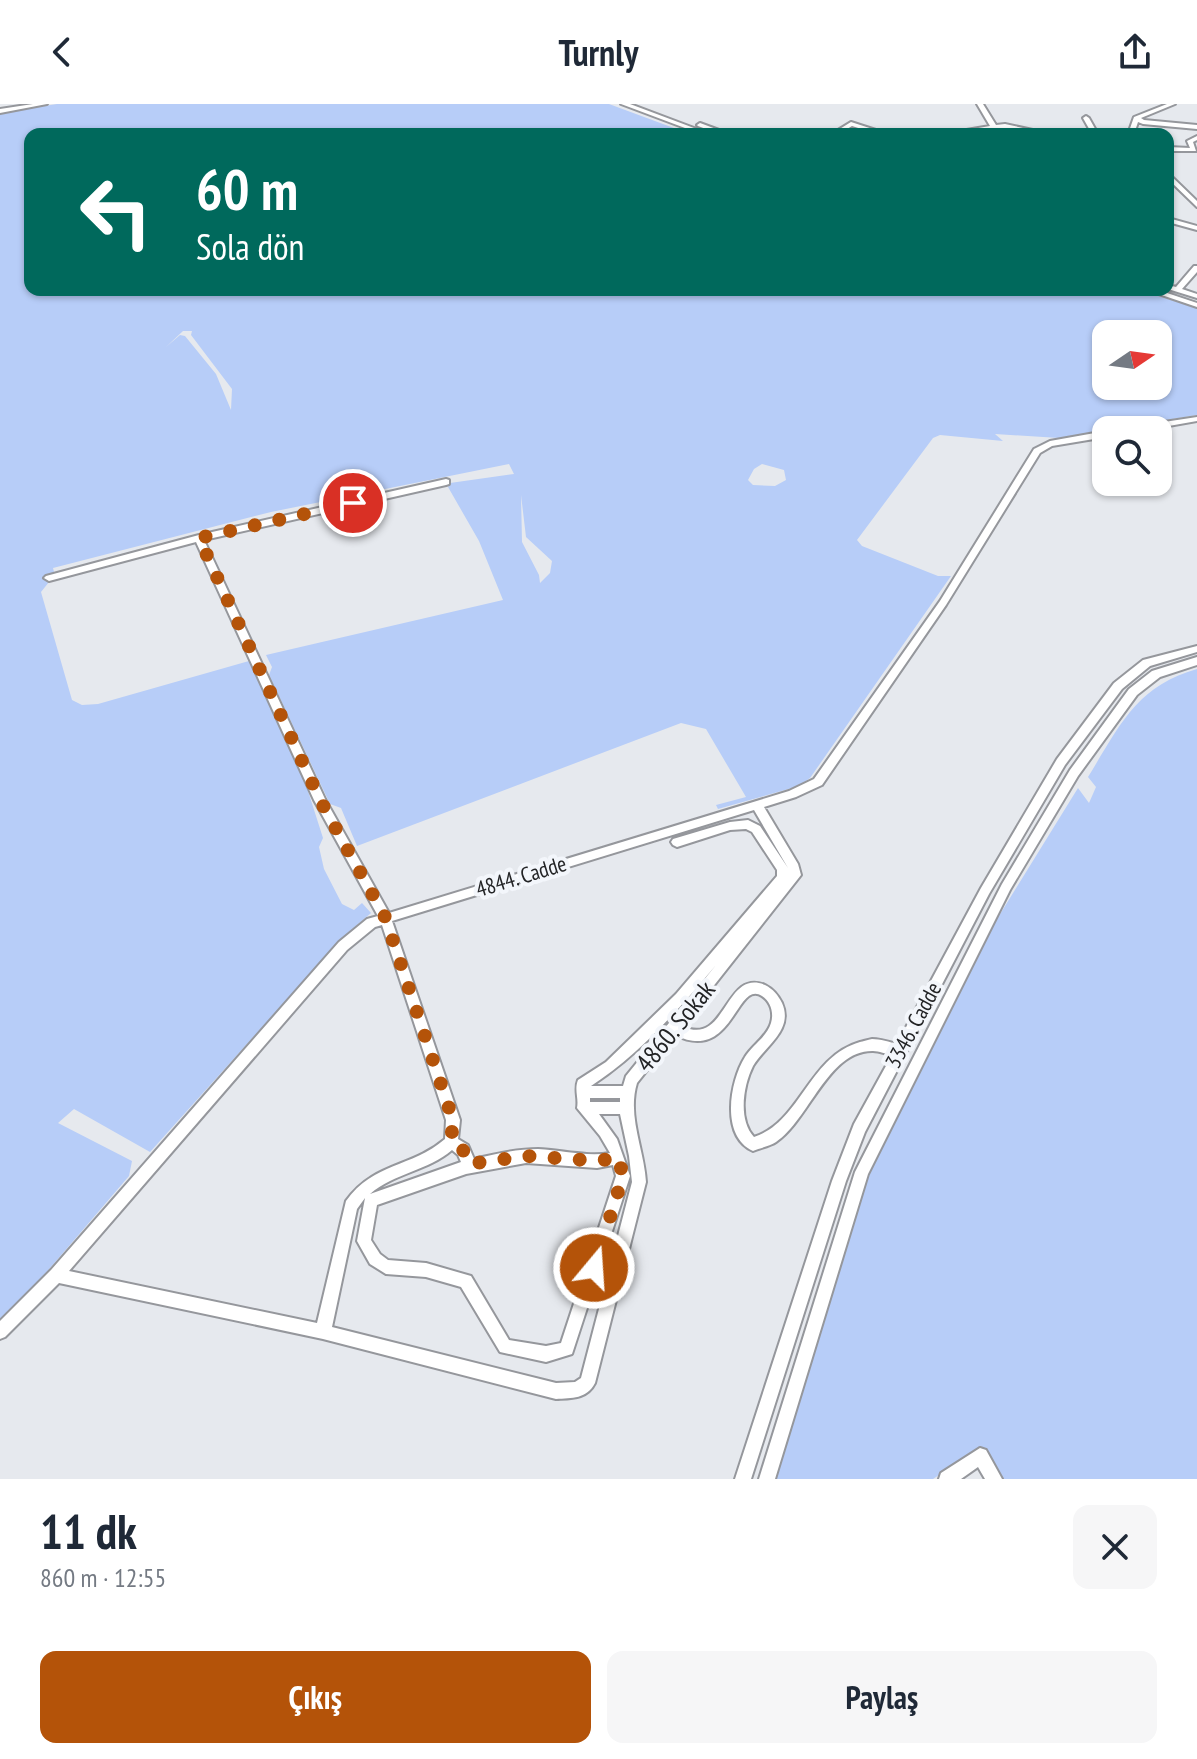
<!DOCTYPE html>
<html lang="tr">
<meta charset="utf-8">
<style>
:root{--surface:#fff;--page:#f6f6f7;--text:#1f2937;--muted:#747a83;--accent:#b45309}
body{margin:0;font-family:"PT Sans Narrow",sans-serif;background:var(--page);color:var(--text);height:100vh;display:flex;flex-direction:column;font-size:30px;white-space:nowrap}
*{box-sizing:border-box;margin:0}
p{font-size:26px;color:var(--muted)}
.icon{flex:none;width:44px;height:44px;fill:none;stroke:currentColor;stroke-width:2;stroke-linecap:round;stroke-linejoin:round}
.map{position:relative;height:1375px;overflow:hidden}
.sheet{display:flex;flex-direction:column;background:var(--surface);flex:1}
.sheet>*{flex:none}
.hud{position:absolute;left:24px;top:24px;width:1150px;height:168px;border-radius:16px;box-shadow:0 2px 6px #0004;background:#00695c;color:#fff;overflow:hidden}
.needle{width:52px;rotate:77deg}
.controls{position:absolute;left:1092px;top:216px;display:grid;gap:16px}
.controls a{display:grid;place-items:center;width:80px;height:80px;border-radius:16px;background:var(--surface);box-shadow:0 2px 6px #0004;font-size:40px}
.pin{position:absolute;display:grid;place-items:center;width:68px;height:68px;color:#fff;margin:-34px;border:4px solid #fff;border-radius:50%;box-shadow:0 2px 8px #0007}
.me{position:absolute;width:88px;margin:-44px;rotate:18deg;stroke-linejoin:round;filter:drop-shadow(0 0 6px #0008)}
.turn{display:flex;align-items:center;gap:28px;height:168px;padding:0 40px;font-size:36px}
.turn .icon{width:104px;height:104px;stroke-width:2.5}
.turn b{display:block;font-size:56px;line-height:68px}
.round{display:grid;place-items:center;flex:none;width:84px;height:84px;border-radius:16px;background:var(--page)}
.overview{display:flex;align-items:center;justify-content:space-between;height:136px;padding:0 40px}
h1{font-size:48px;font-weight:700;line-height:60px}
.primary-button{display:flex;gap:16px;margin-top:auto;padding:16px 40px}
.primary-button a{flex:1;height:92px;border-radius:16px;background:var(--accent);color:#fff;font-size:32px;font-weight:700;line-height:92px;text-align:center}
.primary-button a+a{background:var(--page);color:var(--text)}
header{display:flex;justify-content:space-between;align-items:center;height:104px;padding:0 40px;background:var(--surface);font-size:36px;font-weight:700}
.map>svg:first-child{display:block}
</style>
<header><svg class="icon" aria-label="back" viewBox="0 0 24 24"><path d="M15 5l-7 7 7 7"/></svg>Turnly<svg class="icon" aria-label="share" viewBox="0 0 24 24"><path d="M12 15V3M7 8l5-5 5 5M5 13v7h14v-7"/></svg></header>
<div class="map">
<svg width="1197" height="1375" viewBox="0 0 1197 1375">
<rect width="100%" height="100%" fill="#e6e9ee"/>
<!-- green -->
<path fill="#b7cdf8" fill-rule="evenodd" d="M57 0H609L690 30H30V186H1139L1197 204V311L1059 334 995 330 1003 337 940 331 933 334 857 436 862 442 938 472H951L810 674 799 682 718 705 716 701 746 693 706 625 681 619 357 742 341 704 330 700 269 571 272 563 266 551 503 496 479 437 448 383 450 379 514 370 509 360 271 408 53 464 54 468 43 474 49 478 41 488 72 596 82 601 98 600 249 557 301 665 323 734 319 743 324 765 342 800 354 806 362 799 371 809 343 833 150 1048 74 1005 58 1019 132 1057 129 1072 21 1198 0 1217V9ZM183 227H192L191 231 232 285 231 306 216 270 185 232 180 231 166 243ZM1106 230H1158V282H1106ZM762 360 784 366 786 376 775 382 753 381 748 376 754 365ZM521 391 526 433 552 457 550 469 540 479 539 471 522 438Z
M1197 565V1375H1000L981 1343 933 1375H772L852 1096 958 878 1078 684 1089 699 1096 683 1088 673C1119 623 1136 582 1197 565Z"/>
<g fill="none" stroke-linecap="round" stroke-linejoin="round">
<!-- minor casing -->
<g stroke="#95979c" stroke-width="4">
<path id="minor" d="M33 0H47L0 9V5Z
M621 0H630L710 30H701Z
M977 0H983L996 21 1005 20 1051 30C1036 30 1022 25 1007 24 987 23 964 30 943 30L990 22Z
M1167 0H1175L1141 14 1144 16 1197 21V25L1143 20 1138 18 1134 30H1128L1134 13Z
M1086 12 1089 14 1098 30H1092L1083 14Z
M851 18 885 29 886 30H877L852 22 842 28H838V26Z
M700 19 727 29 728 30H719L698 22 697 21Z
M1197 32V36L1193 38 1196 47H1168V43L1190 44 1187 37Z
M1168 69 1197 97V103L1168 75Z
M1168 114 1197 122V126L1168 118Z
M1194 162H1197V168L1182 185 1197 190V194L1168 185V181L1176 183Z
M1147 186H1158L1197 199V203Z
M1197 313V317L1146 326H1127L1131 323Z
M1106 327V333L1052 342 1040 349 946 501 822 681 796 693 764 703 798 760 801 771 682 922C727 944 724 864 765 881 773 885 778 891 782 899 794 926 765 942 753 962 743 982 738 1016 754 1033 801 1018 808 953 860 938 862 938 870 935 872 935 880 935 890 938 897 940L981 784 1057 655 1114 579 1143 556 1197 542V548L1150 562 1122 585 1065 661 989 790 865 1028 846 1077 751 1375H735L832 1077 854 1020 892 951C886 950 879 947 873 947 828 946 809 1016 776 1038 770 1042 760 1044 753 1047 720 1032 730 977 745 953 752 941 767 933 771 919 774 909 771 898 762 892 736 875 733 960 675 931L637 979C627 1012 644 1045 646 1078L595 1279C587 1295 572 1294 556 1295L323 1235 59 1179 5 1233 0 1235V1217L51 1166 339 838 367 815 378 812 314 696 196 438 49 477 44 474 46 472 199 431 446 375 449 376V380L446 381 204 436 325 695 389 809 789 687 814 675 940 497 1034 345 1050 337ZM754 706 788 764 760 722 748 716 730 718 673 735 671 738 673 741 677 743 730 726 746 725 752 728 777 766V772L676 890 606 958 578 976C574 986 579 994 577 1004L600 1032 610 1049C586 1053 562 1046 538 1045 517 1045 494 1050 474 1055L468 1041 458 1035 460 1016 392 817ZM382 821 446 1016 445 1035C411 1064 374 1058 346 1097L317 1219 69 1167 347 846 375 823ZM716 861 626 972 623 982H591C639 951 679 905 716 861ZM590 994H620V998H590ZM599 1010H620L629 1052 632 1078 581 1274 575 1278 556 1279 332 1223 357 1105 365 1094 357 1137 370 1160 386 1170 426 1173 461 1183 500 1248 546 1258 572 1250 630 1072 617 1035ZM452 1046 458 1051 461 1058 370 1090C394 1069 428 1067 452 1046ZM526 1059 597 1064 613 1061 616 1072 561 1239 546 1242 509 1236 471 1172 426 1159 388 1156 380 1150 371 1136 377 1101 466 1070Z
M1197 553V561L1160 573 1137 591 1078 672 1010 786 868 1070 775 1375H759L855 1068 1002 780 1070 666 1129 585 1152 567Z
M980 1344 986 1346 1002 1375H985L978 1363 961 1375H939L941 1369Z"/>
</g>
<!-- minor -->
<use href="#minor" fill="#fff" fill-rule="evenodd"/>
</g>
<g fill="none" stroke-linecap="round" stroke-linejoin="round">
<!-- route -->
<path stroke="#b45309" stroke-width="14" stroke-dasharray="0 25.2" d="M353 399 199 434 320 696 385 813 453 1016 451 1038 463 1046 469 1060 527 1052 599 1057 618 1053 623 1072 594 1164"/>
</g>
<g text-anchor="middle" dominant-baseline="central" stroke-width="8" stroke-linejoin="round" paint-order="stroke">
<!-- street labels -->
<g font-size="22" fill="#232426" stroke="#f3f6fb">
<text transform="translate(521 772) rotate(-17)">4844. Cadde</text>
<text transform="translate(913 921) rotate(-62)">3346. Cadde</text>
</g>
<!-- near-street labels -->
<g font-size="26" fill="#232426" stroke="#f3f6fb">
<text transform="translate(675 922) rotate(-51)">4860. Sokak</text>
</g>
</g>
</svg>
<div class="controls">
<a><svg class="needle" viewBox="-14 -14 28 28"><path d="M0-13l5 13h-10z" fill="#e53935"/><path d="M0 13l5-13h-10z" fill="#747a83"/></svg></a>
<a><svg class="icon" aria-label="search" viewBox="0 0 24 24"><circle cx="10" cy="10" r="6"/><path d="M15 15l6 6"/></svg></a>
</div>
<div class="pin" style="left:353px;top:399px;background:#d93025"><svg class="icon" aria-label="arrive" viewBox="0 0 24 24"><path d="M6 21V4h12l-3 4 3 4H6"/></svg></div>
<svg class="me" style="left:594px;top:1164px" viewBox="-20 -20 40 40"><circle r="17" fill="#b45309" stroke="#fff" stroke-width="3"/><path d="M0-11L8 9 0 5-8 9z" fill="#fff"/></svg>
<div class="hud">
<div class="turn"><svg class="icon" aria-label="left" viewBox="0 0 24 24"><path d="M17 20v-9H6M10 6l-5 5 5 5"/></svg><div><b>60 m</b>Sola dön</div></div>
</div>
</div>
<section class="sheet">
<div class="overview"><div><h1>11 dk</h1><p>860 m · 12:55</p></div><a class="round"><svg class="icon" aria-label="close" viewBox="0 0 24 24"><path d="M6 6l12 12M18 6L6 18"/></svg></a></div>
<div class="primary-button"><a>Çıkış</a><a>Paylaş</a></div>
</section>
